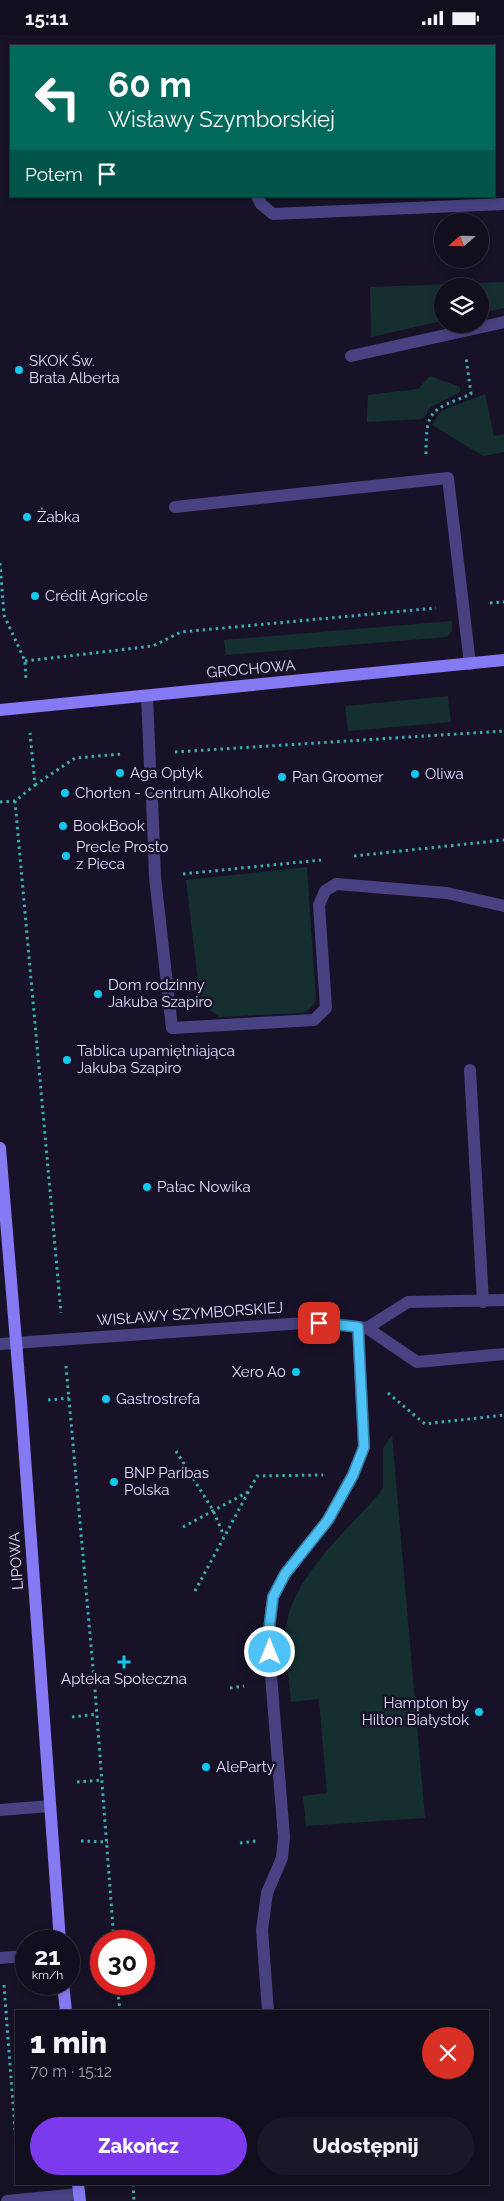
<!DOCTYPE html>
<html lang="pl">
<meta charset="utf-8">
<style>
:root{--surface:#110e1d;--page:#1a1726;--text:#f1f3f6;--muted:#9c9ca4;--line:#302e3b;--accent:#7c3aed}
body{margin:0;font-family:Raleway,sans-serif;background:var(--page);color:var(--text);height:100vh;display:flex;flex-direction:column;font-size:19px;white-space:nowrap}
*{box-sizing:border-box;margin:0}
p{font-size:16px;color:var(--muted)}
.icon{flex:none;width:28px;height:28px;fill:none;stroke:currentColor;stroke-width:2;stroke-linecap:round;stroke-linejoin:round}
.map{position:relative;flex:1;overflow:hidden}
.details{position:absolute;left:15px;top:1975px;width:474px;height:175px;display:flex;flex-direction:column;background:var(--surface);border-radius:0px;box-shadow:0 2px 8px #0003,0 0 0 1px var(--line)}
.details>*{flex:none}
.banner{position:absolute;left:10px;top:10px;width:485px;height:152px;border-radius:0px;box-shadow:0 2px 8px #0003,0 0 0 1px var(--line);background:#00695c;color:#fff;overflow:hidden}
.needle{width:32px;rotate:250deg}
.fabs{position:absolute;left:434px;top:178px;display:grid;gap:10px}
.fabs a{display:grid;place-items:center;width:55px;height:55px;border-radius:50%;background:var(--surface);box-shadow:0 2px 8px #0003,0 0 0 1px var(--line);font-size:25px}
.speed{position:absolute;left:15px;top:1895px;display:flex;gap:10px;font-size:25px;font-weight:700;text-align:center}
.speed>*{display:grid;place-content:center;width:65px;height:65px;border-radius:50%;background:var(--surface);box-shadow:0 2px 8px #0003,0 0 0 1px var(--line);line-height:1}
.speed small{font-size:12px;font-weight:400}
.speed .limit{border:8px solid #d22;background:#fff;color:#111}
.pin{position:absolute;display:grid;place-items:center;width:42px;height:42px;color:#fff;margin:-21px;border-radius:10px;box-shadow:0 2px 8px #0006}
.me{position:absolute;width:55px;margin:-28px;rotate:0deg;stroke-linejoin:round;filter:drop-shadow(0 0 4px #0008)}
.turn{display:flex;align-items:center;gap:18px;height:105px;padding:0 15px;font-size:22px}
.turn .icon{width:65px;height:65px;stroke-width:2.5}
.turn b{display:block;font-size:35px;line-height:42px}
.then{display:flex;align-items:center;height:48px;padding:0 15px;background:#0003;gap:10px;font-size:19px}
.round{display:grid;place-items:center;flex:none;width:52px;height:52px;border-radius:26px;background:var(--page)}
.headline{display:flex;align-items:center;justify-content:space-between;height:85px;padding:0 15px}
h1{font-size:30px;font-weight:800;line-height:38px}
.cta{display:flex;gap:10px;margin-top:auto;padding:10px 15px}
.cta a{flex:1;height:58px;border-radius:30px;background:var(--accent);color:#fff;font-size:20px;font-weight:800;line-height:58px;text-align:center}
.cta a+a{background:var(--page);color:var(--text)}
.status{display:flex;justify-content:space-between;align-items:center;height:35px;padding:0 25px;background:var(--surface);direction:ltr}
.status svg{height:14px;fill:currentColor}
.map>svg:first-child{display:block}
</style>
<div class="status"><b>15:11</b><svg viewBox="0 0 49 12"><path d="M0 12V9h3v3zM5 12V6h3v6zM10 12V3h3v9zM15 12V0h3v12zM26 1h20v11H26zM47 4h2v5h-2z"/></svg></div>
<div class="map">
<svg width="504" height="2166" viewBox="0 0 504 2166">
<rect width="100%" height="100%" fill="#171227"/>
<!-- green -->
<path fill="#152f30" d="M504 247V273L480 278V251H442V286L371 302 370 252Z
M430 341 460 352V357L431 372 423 384 367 387 368 360 418 354Z
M485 359 494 401 504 399V417L483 421 432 390 441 376Z
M452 586V596L447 602 226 620 224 605Z
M448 661 451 687 348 696 345 671Z
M307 832 316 965C312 972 309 976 302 978L219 982 205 971 200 963 186 845Z
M392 1400 425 1783 306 1791 303 1761 327 1758 319 1664 291 1667C289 1640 282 1609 288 1582 299 1537 349 1493 379 1459L383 1452V1413Z"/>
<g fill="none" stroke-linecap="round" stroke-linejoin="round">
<!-- path -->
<path stroke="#3aaeb0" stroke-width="3" stroke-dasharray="2.5 4" stroke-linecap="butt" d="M426 419C426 373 431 376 471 359L466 322
M0 528 4 580 25 626 26 645
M490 568 504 567
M25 626 153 611 181 597 436 573
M175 717 504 696
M35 750 75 723 122 719
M15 766 61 1278
M0 767 15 766 35 750 30 698
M354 821 504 805
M183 839 321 825
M66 1331 95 1655 114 1906
M388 1358 425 1389 504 1380
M48 1365 69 1363
M176 1416 213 1475 224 1501
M183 1492 248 1457
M195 1556 257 1441 323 1440
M230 1653 244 1651
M72 1682 97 1679
M77 1747 103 1745
M81 1806 108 1807
M240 1808 256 1806
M117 1949 120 1976
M4 1950 16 2109
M133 2149 134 2166"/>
<!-- lane -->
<path stroke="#484182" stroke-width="12" d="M257 161 261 169 273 179 504 169
M351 321 504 287
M175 472 448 443 470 629
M147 661 150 731
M152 763 155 842 172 993 314 985 326 973 319 870 325 856 336 849 447 858 504 871
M0 1775 50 1771
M7 2166 79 2159"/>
<!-- street -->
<path stroke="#484182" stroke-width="12" d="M470 1035 483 1267
M367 1293 408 1267 504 1265
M0 1309 319 1287 367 1293 417 1327 504 1319
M0 1923 26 1921
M268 1976 262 1895 267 1858 282 1823 284 1802 268 1603 273 1562 285 1539 328 1485 353 1440 364 1412 358 1292"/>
<!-- secondary -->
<path stroke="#867af4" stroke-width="12" d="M0 675 504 625
M0 1113 21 1367 60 1906
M63 1949 66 1976
M78 2149 80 2166"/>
</g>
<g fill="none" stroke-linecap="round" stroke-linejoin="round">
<!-- route casing -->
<g stroke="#337fa1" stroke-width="12">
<path id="route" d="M270 1617 268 1602 273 1562 285 1539 328 1485 353 1440 364 1412 358 1292 319 1288"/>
</g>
<!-- route -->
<use href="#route" stroke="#4fc3f7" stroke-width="9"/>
</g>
<!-- markers -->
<g fill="#17c6ec" stroke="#171227" stroke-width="2">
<circle cx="19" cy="335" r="5"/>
<circle cx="27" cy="482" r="5"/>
<circle cx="35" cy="561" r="5"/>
<circle cx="120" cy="738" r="5"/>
<circle cx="415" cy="739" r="5"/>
<circle cx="282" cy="742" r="5"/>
<circle cx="65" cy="758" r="5"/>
<circle cx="63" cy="791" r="5"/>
<circle cx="66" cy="821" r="5"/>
<circle cx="98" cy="959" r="5"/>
<circle cx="67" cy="1025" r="5"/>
<circle cx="147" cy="1152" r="5"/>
<circle cx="296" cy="1337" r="5"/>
<circle cx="106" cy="1364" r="5"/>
<circle cx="114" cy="1447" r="5"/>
<path d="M121.5 1619.5h5v5h5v5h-5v5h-5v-5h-5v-5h5z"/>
<circle cx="479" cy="1677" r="5"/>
<circle cx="206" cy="1732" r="5"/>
</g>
<g text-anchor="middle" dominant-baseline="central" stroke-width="5" stroke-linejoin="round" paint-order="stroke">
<!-- poi labels -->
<g font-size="15" fill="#e1dbfc" stroke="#171227" text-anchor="start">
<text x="29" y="326">SKOK Św.<tspan x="29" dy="17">Brata Alberta</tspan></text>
<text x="37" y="482">Żabka</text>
<text x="45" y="561">Crédit Agricole</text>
<text x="130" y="738">Aga Optyk</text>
<text x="425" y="739">Oliwa</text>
<text x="292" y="742">Pan Groomer</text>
<text x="75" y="758">Chorten - Centrum Alkohole</text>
<text x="73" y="791">BookBook</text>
<text x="76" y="812">Precle Prosto<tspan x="76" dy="17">z Pieca</tspan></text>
<text x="108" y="950">Dom rodzinny<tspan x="108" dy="17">Jakuba Szapiro</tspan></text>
<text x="77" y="1016">Tablica upamiętniająca<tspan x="77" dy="17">Jakuba Szapiro</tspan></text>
<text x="157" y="1152">Pałac Nowika</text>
<text x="286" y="1337" text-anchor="end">Xero A0</text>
<text x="116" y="1364">Gastrostrefa</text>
<text x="124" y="1438">BNP Paribas<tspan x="124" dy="17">Polska</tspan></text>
<text x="124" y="1644" text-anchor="middle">Apteka Społeczna</text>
<text x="469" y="1668" text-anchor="end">Hampton by<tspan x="469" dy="17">Hilton Białystok</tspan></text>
<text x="216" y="1732">AleParty</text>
</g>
<!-- street labels -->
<g font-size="15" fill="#e1dbfc" stroke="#171227">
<text transform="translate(251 634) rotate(-5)">GROCHOWA</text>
<text transform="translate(190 1279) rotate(-4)">WISŁAWY SZYMBORSKIEJ</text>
<text transform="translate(16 1526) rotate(-94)">LIPOWA</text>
</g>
</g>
</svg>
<div class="fabs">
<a><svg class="needle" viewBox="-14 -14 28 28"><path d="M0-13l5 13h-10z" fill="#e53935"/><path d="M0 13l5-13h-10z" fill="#9c9ca4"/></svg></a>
<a><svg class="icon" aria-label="layers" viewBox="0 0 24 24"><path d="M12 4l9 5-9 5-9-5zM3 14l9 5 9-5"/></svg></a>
</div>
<div class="speed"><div>21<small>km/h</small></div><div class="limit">30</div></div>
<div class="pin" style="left:319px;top:1288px;background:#d93025"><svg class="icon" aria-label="arrive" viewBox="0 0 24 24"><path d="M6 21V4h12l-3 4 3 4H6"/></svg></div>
<svg class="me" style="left:270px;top:1617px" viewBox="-20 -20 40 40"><circle r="17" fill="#4fc3f7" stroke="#fff" stroke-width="3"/><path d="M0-11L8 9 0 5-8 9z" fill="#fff"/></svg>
<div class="banner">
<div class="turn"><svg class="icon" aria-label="left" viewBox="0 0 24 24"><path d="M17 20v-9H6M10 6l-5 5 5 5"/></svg><div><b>60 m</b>Wisławy Szymborskiej</div></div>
<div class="then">Potem<svg class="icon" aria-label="arrive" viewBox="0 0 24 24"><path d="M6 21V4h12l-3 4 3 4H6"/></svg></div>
</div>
<section class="details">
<div class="headline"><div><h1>1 min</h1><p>70 m · 15:12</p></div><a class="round" style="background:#d93025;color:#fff"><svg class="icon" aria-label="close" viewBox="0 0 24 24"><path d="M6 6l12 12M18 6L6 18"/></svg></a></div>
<div class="cta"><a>Zakończ</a><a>Udostępnij</a></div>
</section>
</div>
